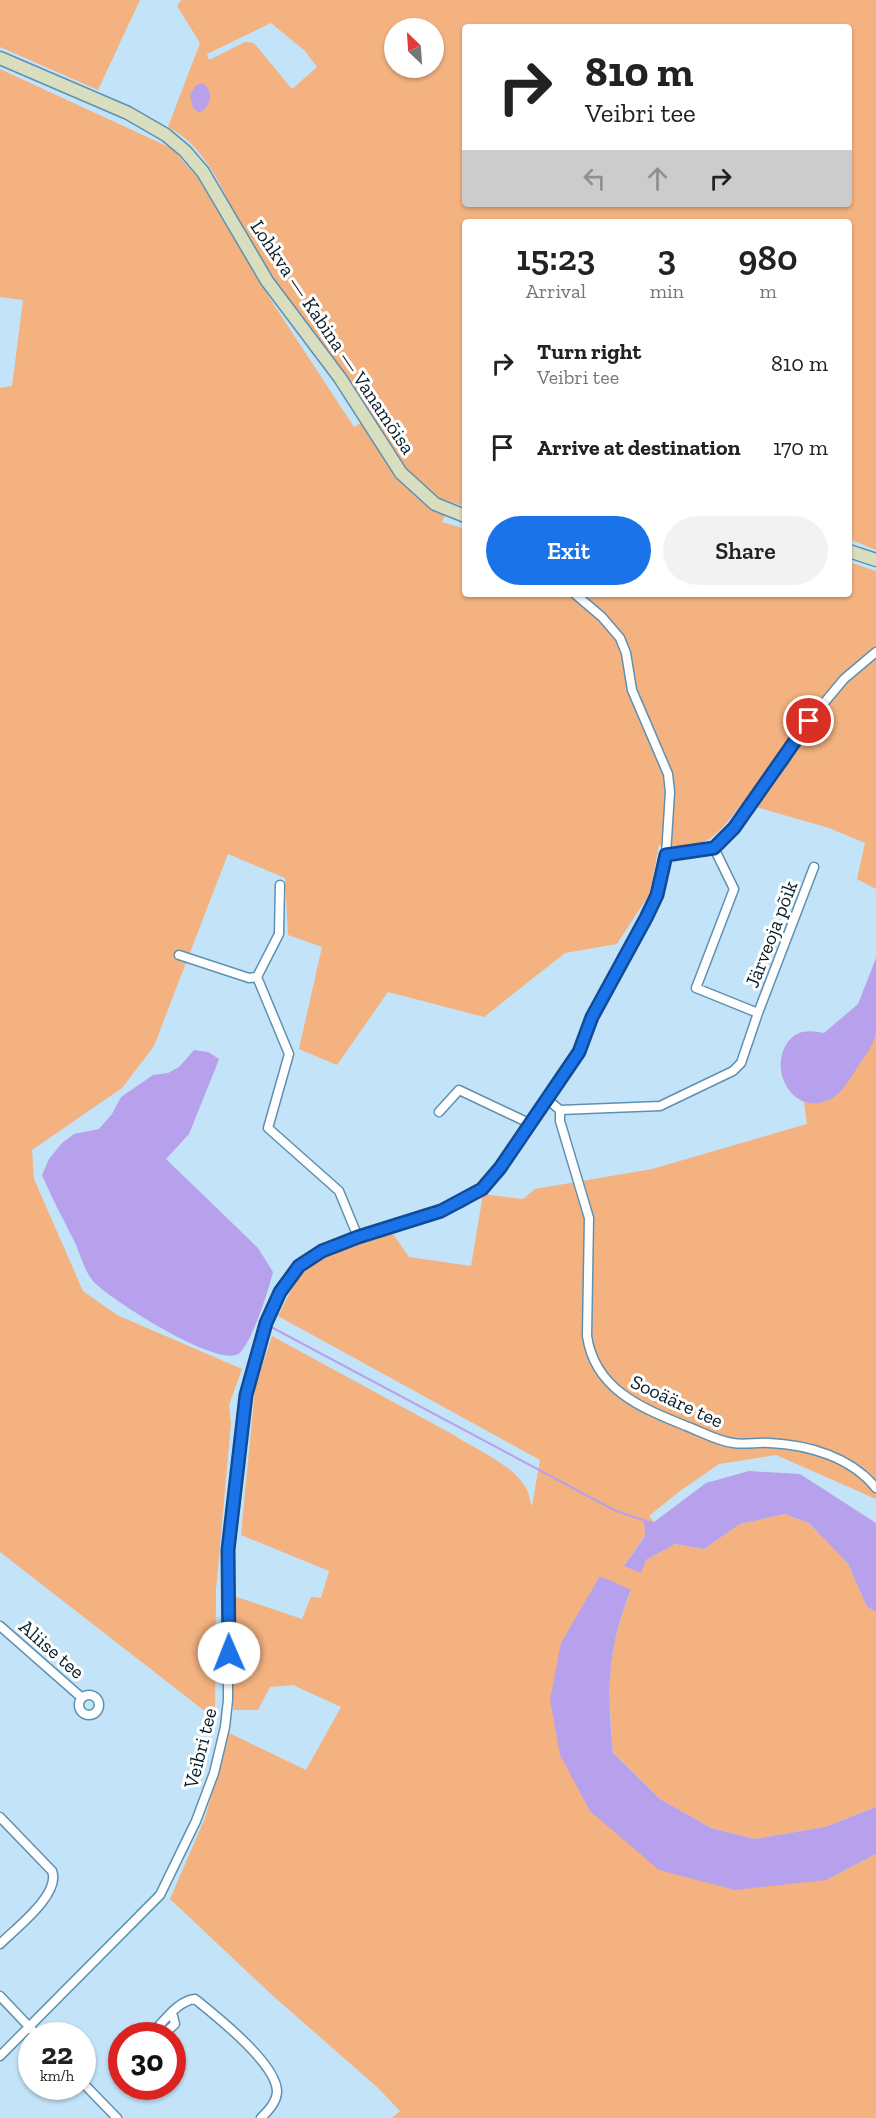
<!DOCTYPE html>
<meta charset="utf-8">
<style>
:root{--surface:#fff;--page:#f2f2f2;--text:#222;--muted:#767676;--accent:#1a73e8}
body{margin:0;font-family:"Zilla Slab",serif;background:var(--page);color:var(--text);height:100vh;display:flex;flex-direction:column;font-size:22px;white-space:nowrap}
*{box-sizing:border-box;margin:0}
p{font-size:20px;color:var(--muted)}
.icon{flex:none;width:33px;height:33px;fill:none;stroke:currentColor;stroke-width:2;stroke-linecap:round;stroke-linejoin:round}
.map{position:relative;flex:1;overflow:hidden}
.drawer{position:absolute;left:462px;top:219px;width:390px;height:378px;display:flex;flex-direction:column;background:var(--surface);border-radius:6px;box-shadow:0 2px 4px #0004}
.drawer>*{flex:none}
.banner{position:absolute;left:462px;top:24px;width:390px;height:183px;border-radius:6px;box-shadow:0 2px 4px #0004;background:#fff;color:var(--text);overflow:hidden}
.needle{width:39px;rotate:335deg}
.controls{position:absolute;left:384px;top:18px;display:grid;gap:12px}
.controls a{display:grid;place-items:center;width:60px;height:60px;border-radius:50%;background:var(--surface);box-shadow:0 2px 4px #0004;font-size:30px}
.speed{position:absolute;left:18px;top:2022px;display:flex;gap:12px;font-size:30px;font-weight:700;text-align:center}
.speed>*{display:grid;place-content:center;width:78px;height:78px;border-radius:50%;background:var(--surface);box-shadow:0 2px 4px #0004;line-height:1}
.speed small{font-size:15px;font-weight:400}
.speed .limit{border:9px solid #d22;background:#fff;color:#111}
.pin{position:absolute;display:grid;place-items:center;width:51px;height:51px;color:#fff;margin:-26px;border:3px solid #fff;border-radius:50%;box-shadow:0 2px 6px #0007}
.me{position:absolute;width:66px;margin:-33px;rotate:359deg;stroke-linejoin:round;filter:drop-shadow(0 0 4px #0008)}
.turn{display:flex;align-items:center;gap:21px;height:126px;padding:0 24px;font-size:27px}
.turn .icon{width:78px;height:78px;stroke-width:2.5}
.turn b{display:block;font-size:42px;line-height:51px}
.lanes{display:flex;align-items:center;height:57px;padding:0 24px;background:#0003;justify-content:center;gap:30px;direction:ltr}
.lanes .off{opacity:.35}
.eta{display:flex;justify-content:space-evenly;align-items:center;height:102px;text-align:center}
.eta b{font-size:36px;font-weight:600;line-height:42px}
.primary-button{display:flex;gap:12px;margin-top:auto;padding:12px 24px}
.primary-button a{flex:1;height:69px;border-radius:36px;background:var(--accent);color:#fff;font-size:24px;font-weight:600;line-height:69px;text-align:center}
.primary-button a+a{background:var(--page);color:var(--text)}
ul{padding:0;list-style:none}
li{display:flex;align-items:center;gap:18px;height:84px;padding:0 24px}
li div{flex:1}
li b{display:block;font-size:22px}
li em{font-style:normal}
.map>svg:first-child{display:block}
</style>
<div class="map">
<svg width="876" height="2118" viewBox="0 0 876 2118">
<rect width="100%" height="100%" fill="#c3e3f8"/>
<!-- green -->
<path fill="#f4b281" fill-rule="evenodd" d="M0 0H140L98 90 0 47Z
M181 0H876V550L849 539V222H465V506L451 502 442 522 465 529V594H849V562L876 571V889L857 879 865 843 829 828 742 803C715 839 707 850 659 845L650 893 617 944 565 953 484 1017 388 992 337 1065 299 1049 322 947 288 935 285 878 228 854 154 1046 122 1088 32 1150 34 1179 83 1291 117 1315 242 1369 229 1405 231 1423 216 1590 215 1719 0 1552V388L12 386 23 300 0 297V69L171 148 198 178 263 288 354 427 373 416C334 363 294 311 258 256 230 215 215 150 168 127L200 43 177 6ZM271 23 305 51 317 67 292 89 254 43 245 42 209 60 207 54ZM465 27H849V204H465ZM394 28H434V68H394Z
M876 1033V1499L776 1455 719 1464 680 1491 649 1516 654 1522 624 1566 646 1560 675 1544 704 1549 740 1524 785 1514 809 1523 848 1564 867 1607 876 1612V1807L825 1827 755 1839 711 1828 660 1799 613 1753C608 1688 606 1652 631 1591L600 1576 590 1811 826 1880 876 1854V2118H392L400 2111 378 2088 272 1995 170 1899 205 1818 229 1733 306 1770 341 1707 293 1685 270 1687 258 1710H233L231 1595 302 1619 311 1597 321 1598 329 1571 241 1535 255 1388 272 1336 452 1434C474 1449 513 1464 526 1488 529 1493 530 1501 532 1506L540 1460 278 1316C285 1302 292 1287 301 1275 320 1246 362 1242 393 1234L409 1257 471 1266 483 1194 523 1199 535 1189 652 1169 807 1124 804 1102 815 1103 869 1049Z"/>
<!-- water -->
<path fill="#b7a0ec" d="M202 83C215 91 211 105 200 113L193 108 190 95 196 85Z
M876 958C876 982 876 1009 876 1032 874 1045 864 1057 857 1068 849 1080 841 1096 826 1101 792 1114 769 1070 787 1043 797 1029 810 1030 824 1033L858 1004Z
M194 1050 208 1052 219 1059 218 1062 189 1134 166 1159 258 1248 273 1272C269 1289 251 1346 238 1354 216 1367 111 1300 94 1282 85 1272 81 1257 76 1245 65 1222 52 1199 42 1175L49 1159 62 1143 74 1134 99 1129 112 1114 121 1097 153 1075 168 1073 179 1067Z
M749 1471 800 1474 876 1523V1612L867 1607 848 1564 809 1523 785 1514 740 1524 704 1549 675 1544 646 1560 641 1573 624 1566 645 1536 644 1520 654 1522 706 1483Z
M600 1576 631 1590C607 1649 607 1691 613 1753L660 1799 711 1828 755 1839 825 1827 876 1807V1854L826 1880 735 1890 659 1870 590 1811 560 1755 550 1700 561 1643Z"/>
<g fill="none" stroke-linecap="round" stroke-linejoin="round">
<!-- stream -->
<path stroke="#b7a0ec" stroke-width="2" d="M273 1328 616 1511 646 1521"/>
<!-- street casing -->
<g stroke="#5e91b1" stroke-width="11">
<path id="street" d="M575 594 602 617 620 638 626 653 632 690 668 774 670 792 666 855
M280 885 279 934 257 977 289 1054 268 1128 339 1191 358 1237
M179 955 249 978 257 977
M758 1013 814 867
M548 1100 560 1110V1121L589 1218 587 1336C595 1390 642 1408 686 1426 702 1432 717 1441 733 1443 745 1445 758 1442 770 1443 809 1445 851 1457 876 1488
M560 1110 660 1106 733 1071 741 1063 758 1013 696 988 734 889 714 848
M439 1112 459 1090 531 1124
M0 1626 82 1698
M79 1705a10 10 0 1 1 20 0a10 10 0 1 1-20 0Z
M0 1817 52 1871C61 1894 16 1928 0 1944
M0 1996 38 2036
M172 2012 175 2024 164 2034 158 2027C168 2016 179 2001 195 1999 216 2016 276 2063 277 2091 277 2102 268 2111 261 2118
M0 2056 160 1895 196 1821 214 1773 225 1727 228 1700V1550L246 1395 266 1323 280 1292 299 1266 322 1251 358 1237 441 1211 461 1203 482 1189 500 1168 579 1052 592 1017 647 918 657 895 666 855 714 848 734 828 751 801 783 762 809 721 844 679 876 652
M82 2082 117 2118"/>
</g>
<!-- secondary casing -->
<g stroke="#5e91b1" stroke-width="15">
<path id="secondary" d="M0 58 128 113 166 135 185 151 203 172 267 281 340 378 401 473 435 504 465 516
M849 551 876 560"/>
</g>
<!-- street -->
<use href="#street" stroke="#fff" stroke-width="8"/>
<!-- secondary -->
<use href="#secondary" stroke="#d9debf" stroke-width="12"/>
</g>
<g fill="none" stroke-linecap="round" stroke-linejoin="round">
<!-- route casing -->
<g stroke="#114b97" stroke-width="15">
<path id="route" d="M229 1653 228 1550 246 1395 266 1323 280 1292 299 1266 322 1251 358 1237 441 1211 482 1189 500 1168 579 1052 592 1017 646 918 657 895 666 855 714 848 734 828 809 721"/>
</g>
<!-- route -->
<use href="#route" stroke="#1a73e8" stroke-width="10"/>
</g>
<g text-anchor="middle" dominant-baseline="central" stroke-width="6" stroke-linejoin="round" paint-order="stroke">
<!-- street labels -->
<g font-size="20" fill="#081d2a" stroke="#fff">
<text transform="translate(333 337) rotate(56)">Lohkva — Kabina — Vanamõisa</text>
<text transform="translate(771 934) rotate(-69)">Järveoja põik</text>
<text transform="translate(677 1401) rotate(25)">Sooääre tee</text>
<text transform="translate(52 1649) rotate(41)">Aliise tee</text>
<text transform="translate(200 1748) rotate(-76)">Veibri tee</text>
</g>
</g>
</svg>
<div class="controls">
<a><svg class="needle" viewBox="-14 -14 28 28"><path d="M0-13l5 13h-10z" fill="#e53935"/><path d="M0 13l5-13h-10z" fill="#767676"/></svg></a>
</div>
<div class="speed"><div>22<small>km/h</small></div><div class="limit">30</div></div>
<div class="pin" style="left:809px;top:721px;background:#d93025"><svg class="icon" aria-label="arrive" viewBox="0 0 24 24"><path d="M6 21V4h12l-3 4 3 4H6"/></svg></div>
<svg class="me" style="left:229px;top:1653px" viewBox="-20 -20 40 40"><circle r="19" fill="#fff"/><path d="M0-13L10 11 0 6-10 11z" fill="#1a73e8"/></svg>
<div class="banner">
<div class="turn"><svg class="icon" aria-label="right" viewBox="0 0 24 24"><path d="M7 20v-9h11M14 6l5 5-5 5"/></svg><div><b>810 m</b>Veibri tee</div></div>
<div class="lanes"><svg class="icon off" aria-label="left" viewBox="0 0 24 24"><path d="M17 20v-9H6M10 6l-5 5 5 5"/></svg><svg class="icon off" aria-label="ahead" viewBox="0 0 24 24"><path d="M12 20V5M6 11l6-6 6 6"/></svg><svg class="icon" aria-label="right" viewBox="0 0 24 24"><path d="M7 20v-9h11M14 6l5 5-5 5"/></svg></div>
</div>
<section class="drawer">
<div class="eta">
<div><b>15:23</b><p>Arrival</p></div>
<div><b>3</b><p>min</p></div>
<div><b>980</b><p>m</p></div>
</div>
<ul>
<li><svg class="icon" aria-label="right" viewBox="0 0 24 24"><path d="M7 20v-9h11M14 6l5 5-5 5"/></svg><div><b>Turn right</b><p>Veibri tee</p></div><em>810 m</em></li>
<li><svg class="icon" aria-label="arrive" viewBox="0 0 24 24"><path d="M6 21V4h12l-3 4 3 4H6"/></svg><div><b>Arrive at destination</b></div><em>170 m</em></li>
</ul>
<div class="primary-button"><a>Exit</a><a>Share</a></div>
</section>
</div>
